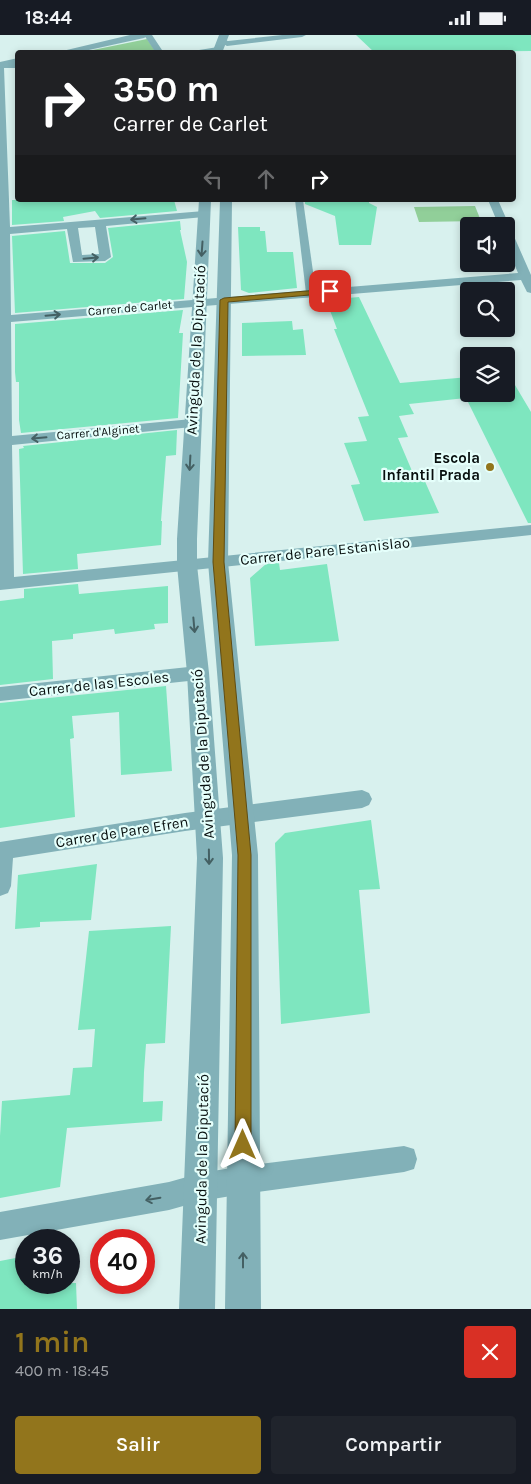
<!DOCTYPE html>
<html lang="es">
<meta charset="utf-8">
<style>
:root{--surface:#171b24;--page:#20242c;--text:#f1f3f6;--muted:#9ea1a6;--accent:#92751c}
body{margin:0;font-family:Karla,sans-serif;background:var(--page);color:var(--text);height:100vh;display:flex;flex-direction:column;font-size:19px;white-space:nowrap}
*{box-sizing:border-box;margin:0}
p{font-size:16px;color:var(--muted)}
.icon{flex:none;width:28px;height:28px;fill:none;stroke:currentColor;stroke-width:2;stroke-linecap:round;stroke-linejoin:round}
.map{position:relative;height:1274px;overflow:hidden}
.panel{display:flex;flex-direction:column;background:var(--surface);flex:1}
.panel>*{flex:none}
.banner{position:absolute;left:15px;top:15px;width:501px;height:152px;border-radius:5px;box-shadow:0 2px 8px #0003;background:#202124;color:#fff;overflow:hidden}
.tools{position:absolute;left:460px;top:182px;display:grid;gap:10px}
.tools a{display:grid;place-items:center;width:55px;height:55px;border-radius:5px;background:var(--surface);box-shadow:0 2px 8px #0003;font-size:25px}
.speed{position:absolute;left:15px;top:1194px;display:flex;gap:10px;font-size:25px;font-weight:700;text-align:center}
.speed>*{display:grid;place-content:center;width:65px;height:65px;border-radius:50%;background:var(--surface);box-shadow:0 2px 8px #0003;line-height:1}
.speed small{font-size:12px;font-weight:400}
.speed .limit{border:8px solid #d22;background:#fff;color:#111}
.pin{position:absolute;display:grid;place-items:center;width:42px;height:42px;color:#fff;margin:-21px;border-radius:10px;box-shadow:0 2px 8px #0006}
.me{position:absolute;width:55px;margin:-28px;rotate:0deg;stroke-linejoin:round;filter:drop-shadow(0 0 4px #0008)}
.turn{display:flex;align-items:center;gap:18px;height:105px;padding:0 15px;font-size:22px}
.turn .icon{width:65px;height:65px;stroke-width:2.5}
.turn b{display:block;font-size:35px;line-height:42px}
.lanes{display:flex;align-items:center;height:48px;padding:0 15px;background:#0003;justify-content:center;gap:25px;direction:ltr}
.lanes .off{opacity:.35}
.round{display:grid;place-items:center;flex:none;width:52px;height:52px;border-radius:5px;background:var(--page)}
.overview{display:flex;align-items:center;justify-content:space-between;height:85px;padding:0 15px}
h1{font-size:30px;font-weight:600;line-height:38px;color:var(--accent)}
.cta{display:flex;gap:10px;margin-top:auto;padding:10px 15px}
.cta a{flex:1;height:58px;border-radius:5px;background:var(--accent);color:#fff;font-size:20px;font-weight:600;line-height:58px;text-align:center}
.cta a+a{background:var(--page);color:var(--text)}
.status{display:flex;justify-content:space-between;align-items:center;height:35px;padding:0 25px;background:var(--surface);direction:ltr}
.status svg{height:14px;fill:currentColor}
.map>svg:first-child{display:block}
</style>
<div class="status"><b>18:44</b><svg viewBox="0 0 49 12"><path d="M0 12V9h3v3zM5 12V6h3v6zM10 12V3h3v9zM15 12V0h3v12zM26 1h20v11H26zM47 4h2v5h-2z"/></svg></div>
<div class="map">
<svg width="531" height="1274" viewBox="0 0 531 1274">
<rect width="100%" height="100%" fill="#d8f1ee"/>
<!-- green -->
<path fill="#91cf99" d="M147 4 156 17 78 18Z
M475 171 481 186 419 187 414 172Z"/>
<!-- building -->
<path fill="#7ee6bf" d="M356 0H531V16L375 18Z
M12 165H174L177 176 100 183 95 176 63 182 64 186 12 190Z
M305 165H369V168L377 172 371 210H339L335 181 305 169Z
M180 186 181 195H180L187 227 184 264 15 278 12 201 65 196 70 228H105L113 222 108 193Z
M238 192H260V196H265L267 217H293L297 253 249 258 241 255Z
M359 262 400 348 469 342V359H506V335L531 377V488H528L466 363 409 369 414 379 399 381 408 402 398 403 415 443 423 442 439 478 364 486 351 450 360 449 344 408 367 406 358 382 369 381 334 294H337L326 265Z
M183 275 179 298H183L178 383 21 398 19 385V347H16L15 337V289Z
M292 286 293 295 303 294 306 320 242 321V288Z
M177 395 176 420 166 421 161 486H162L161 510 77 519 78 534 23 539 19 414 24 413 23 411Z
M279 528 280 535 327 529 339 606 255 611 250 543 266 529Z
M78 549 79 559 168 551V588L154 589 155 594 115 599 114 594 73 599V604L52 606 53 644 0 650V566L24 563V554Z
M166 651 172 736 121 740 119 677 72 681 74 703 70 704 75 782 0 793V668Z
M371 785 380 854 359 855 370 978 281 989 275 808 285 798Z
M97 829 91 885 40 887V892L15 894 18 840Z
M171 891 165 1008 146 1009 144 1037 143 1067 163 1066 162 1086 67 1093 60 1152 0 1163V1101L2 1066 70 1060 73 1033 92 1032 95 994 78 995 89 896Z
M26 1221V1248H76L77 1274H0V1226Z"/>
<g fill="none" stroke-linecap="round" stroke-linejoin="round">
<!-- pedestrian -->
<path fill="#82b1b8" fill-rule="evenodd" d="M295 165H303L316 258 311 261 306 258Z"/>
<!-- minor -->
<path fill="#82b1b8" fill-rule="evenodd" d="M144 0H152L164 18H156Z
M282 0H306L302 2 227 11 218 6 222 4 228 6Z
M218 12H221V16L180 18Z
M0 27H18V33H4L10 192 204 176 210 179 204 182 106 191 111 222 105 226 73 227 67 194 10 199 11 280 518 238 506 209V191H499L488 165H498L531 240V258L527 257 521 245 11 287 12 401 192 384 197 385 199 388 197 391 192 392 12 410 14 542 531 490V500L0 555ZM95 192 99 219 82 220 78 193Z
M198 631 205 633 207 638 205 643 198 645 0 666V652Z
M362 755 369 758 372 764 369 770 362 773 185 796 13 823 11 851 8 858 0 861V807L185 778Z
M404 1111 414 1114 417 1124 414 1134 404 1137 243 1159 201 1166 169 1175 0 1205V1177L169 1147 201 1138 243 1131Z"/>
<!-- tertiary -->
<path fill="#82b1b8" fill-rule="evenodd" d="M130 0H149L144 3 75 18H54Z
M219 0H229L222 18H212Z
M18 23V29L0 33V27Z
M199 165H211L197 504V530L209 638 223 823 215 1274H179L197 823 187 638 177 530V504Z
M220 165H232L228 527 258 820 261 1274H225L232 820 208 527Z"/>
</g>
<!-- one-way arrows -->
<defs><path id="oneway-shaft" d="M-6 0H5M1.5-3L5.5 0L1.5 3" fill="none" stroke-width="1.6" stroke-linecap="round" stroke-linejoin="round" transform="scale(1.25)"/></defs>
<g stroke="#446063">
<use href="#oneway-shaft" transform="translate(138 184) rotate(175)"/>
<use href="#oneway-shaft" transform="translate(202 214) rotate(94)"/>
<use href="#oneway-shaft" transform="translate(91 223) rotate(-5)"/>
<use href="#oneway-shaft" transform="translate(53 280) rotate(-5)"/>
<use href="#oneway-shaft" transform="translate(39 403) rotate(175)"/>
<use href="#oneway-shaft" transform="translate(190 428) rotate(93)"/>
<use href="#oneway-shaft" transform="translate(194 590) rotate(85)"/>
<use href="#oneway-shaft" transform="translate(209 822) rotate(89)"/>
<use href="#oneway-shaft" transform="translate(153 1164) rotate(170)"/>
<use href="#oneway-shaft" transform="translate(243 1225) rotate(-90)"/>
</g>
<!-- route -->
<path fill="#92751c" stroke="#5f4c12" d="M330 254 334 256 333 258 228 267 224 527 251 820V1110L248 1115 243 1118 237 1115 235 1110 238 820 213 527 220 265 224 263Z"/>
<!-- markers -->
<circle fill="#92751c" stroke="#e5fffb" stroke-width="2" cx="490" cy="432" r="5"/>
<g text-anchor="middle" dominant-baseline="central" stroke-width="4.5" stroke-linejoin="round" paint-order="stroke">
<!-- far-street labels -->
<g font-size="12" fill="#070f0e" stroke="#e5fffb">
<text transform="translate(130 273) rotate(-5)">Carrer de Carlet</text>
<text transform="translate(98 397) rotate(-5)">Carrer d'Alginet</text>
</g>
<!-- street labels -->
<g font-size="15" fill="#070f0e" stroke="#e5fffb">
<text transform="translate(196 315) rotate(-87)">Avinguda de la Diputació</text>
<text transform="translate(325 516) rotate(-6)">Carrer de Pare Estanislao</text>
<text transform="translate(99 649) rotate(-6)">Carrer de las Escoles</text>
<text transform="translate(203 719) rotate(-94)">Avinguda de la Diputació</text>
<text transform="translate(122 797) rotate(-9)">Carrer de Pare Efren</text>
<text transform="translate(202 1124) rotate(-89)">Avinguda de la Diputació</text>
</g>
<!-- poi labels -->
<g font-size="15" font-weight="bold" fill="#070f0e" stroke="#e5fffb" text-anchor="end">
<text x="480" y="423">Escola<tspan x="480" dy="17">Infantil Prada</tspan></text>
</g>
</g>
</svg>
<div class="tools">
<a><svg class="icon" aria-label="sound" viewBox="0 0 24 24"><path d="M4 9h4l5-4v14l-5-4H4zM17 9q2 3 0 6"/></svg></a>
<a><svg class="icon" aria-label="search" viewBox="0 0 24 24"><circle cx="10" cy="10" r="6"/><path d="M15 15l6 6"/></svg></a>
<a><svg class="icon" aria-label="layers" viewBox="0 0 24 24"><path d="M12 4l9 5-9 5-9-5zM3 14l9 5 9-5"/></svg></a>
</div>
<div class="speed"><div>36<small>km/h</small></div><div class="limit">40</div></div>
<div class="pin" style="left:330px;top:256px;background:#d93025"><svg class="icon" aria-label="arrive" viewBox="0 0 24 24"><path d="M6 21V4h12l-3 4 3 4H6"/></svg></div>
<svg class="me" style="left:243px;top:1110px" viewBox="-20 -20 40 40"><path d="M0-17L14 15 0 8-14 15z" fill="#92751c" stroke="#fff" stroke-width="4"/></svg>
<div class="banner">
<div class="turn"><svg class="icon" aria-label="right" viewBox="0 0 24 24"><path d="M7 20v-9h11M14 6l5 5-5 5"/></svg><div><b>350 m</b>Carrer de Carlet</div></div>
<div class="lanes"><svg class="icon off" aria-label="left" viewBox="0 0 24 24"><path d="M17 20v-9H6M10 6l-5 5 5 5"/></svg><svg class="icon off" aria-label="ahead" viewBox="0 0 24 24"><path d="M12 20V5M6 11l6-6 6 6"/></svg><svg class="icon" aria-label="right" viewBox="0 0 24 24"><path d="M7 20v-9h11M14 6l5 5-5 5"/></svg></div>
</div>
</div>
<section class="panel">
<div class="overview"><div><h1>1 min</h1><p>400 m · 18:45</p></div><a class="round" style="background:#d93025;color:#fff"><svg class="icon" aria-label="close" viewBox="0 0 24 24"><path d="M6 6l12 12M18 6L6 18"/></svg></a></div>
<div class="cta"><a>Salir</a><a>Compartir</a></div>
</section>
